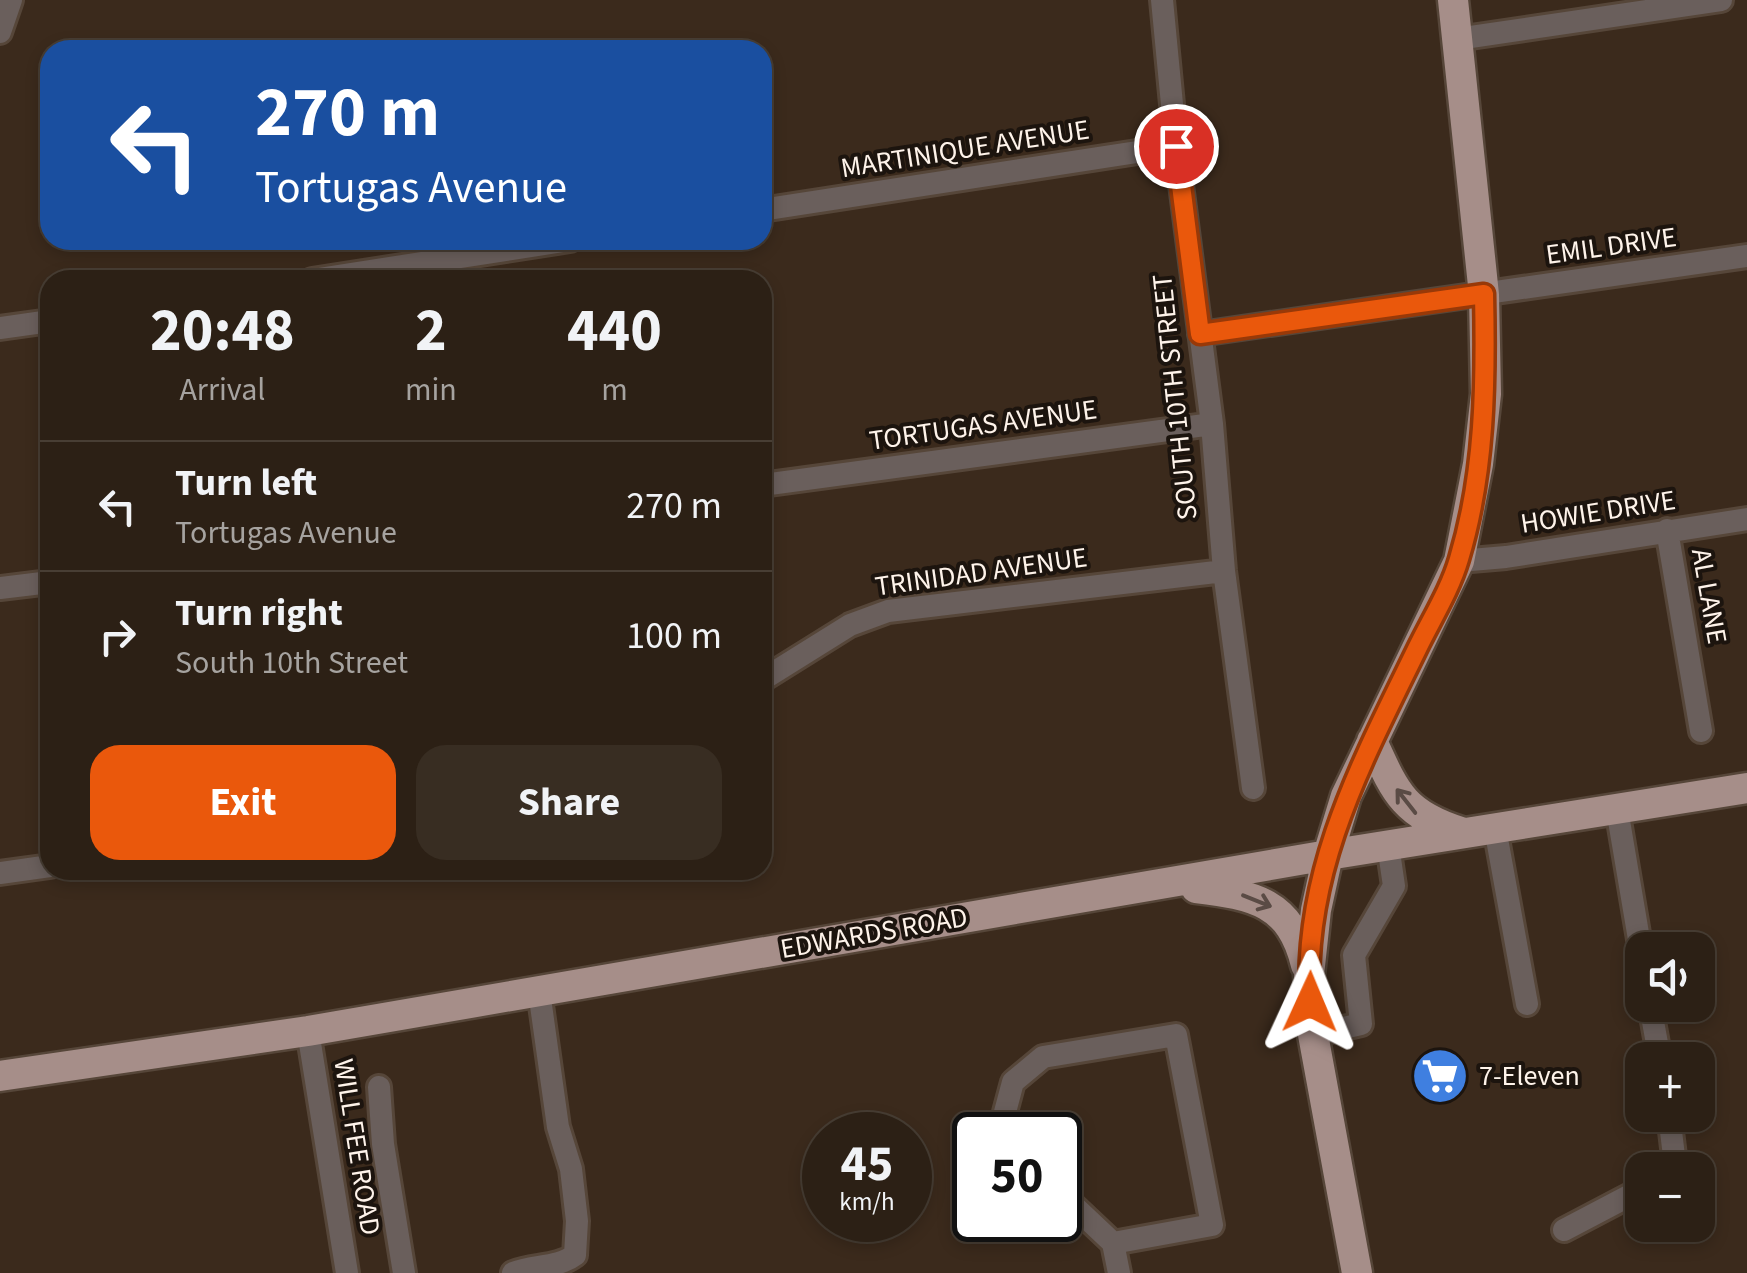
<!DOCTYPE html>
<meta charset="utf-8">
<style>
:root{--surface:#2c2015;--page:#382d22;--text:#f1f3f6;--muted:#a6a3a0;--line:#483e34;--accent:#ea580c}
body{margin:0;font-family:"Source Sans 3",sans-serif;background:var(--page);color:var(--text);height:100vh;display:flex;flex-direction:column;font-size:38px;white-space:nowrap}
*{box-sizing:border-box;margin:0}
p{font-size:32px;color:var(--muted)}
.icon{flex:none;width:55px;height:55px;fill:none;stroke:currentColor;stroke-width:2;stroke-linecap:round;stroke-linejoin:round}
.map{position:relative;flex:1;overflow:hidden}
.sheet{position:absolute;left:40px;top:270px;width:732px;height:610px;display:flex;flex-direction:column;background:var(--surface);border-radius:30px;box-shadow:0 5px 15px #0003,0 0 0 2px var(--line)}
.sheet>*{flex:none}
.guide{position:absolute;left:40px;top:40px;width:732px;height:210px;border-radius:30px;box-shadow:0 5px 15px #0003,0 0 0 2px var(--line);background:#1a4fa0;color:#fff;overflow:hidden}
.controls{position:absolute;left:1625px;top:932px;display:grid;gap:20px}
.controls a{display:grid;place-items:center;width:90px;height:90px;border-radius:20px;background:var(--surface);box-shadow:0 5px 15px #0003,0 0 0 2px var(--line);font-size:50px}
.speed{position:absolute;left:802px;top:1112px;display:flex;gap:20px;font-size:50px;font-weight:700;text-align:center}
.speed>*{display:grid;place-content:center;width:130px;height:130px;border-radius:50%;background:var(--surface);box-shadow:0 5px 15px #0003,0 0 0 2px var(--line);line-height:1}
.speed small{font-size:25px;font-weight:400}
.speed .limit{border:5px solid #111;border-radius:15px;background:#fff;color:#111}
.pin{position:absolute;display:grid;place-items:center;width:85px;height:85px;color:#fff;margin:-42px;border:5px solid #fff;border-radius:50%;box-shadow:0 2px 10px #0007}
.me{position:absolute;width:110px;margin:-55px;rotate:1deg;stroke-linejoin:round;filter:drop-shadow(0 0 8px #0008)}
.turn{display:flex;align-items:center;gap:35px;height:210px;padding:0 50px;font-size:45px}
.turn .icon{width:130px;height:130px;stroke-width:2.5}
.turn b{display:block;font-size:70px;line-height:85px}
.eta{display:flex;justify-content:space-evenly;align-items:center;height:170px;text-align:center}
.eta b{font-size:60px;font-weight:700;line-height:70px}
.primary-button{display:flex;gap:20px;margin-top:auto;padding:20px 50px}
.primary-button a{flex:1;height:115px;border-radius:30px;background:var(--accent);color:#fff;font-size:40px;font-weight:700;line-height:115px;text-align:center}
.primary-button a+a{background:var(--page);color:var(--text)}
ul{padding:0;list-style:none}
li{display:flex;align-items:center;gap:30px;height:130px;padding:0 50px;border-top:2px solid var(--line)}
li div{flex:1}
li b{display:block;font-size:38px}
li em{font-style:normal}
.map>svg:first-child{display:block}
</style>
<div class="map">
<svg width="1747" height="1273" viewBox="0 0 1747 1273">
<rect width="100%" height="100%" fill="#3b2a1c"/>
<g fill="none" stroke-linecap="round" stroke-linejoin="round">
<!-- minor casing -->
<g stroke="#564639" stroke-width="28">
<path id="minor" d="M1162 0 1176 146 1212 424 1224 571 1253 788
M0 32 11 0
M1457 39 1721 0
M762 210 1176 146
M312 280 570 240
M0 328 50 321
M1200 334 1747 256
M762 485 1212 424
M1667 530 1701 731
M1459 561 1506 557 1747 519
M0 588 50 582
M762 680 850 625 888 611 1224 571
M1617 809 1642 957
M1495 828 1527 1004
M0 873 50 866
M1650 1005 1660 1060
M308 1031 347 1273
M1313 1035 1361 1024 1354 955 1394 886 1388 845
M379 1087 383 1144 404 1273
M1669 1115 1674 1156 1670 1170
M1014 1135 1005 1112 1013 1082 1043 1057 1176 1035 1212 1225 1113 1243
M1060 1193 1113 1243 1119 1273
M1564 1230 1642 1189
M513 1273C533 1265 558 1268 575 1255L577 1221 571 1169 558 1127 539 991"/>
</g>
<!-- major casing -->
<g stroke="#564639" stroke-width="35">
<path id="major" d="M1372 741C1396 794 1404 814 1461 832
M1196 888C1254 895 1291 902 1306 965
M0 1076 308 1031 1328 855 1747 788
M1357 1273 1312 1029 1309 975 1316 910 1328 855 1346 796 1459 561 1478 464 1486 394 1484 295 1453 0"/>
</g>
<!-- minor -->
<use href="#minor" stroke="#6a5f5c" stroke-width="22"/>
<!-- major -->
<use href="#major" stroke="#a68e89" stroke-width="30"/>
</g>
<!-- one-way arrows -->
<defs><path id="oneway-shaft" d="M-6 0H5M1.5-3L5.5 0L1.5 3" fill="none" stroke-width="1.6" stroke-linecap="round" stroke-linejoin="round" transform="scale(2.5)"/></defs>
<g stroke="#5a4b45">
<use href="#oneway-shaft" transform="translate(1406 801) rotate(-128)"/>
<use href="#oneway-shaft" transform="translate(1257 901) rotate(22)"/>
</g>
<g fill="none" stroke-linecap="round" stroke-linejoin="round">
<!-- route casing -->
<g stroke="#983908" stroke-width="25">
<path id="route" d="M1176 146 1200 334 1484 294C1486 383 1485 473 1459 559 1450 590 1431 620 1417 649 1362 762 1302 872 1310 1002"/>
</g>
<!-- route -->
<use href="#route" stroke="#ea580c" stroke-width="18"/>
</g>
<!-- icons -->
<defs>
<g id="supermarket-disc" transform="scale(2.875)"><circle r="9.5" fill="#3f7fe0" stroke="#1c140e"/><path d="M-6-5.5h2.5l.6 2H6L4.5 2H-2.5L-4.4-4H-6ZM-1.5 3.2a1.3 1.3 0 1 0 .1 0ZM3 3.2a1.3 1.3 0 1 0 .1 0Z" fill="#fff"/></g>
</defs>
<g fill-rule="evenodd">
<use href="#supermarket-disc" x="1440" y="1076"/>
</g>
<g text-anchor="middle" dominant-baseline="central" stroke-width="8" stroke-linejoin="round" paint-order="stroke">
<!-- street labels -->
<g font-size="28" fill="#fef3ea" stroke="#1c140e">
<text transform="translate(965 149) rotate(-9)">MARTINIQUE AVENUE</text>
<text transform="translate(1611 246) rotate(-8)">EMIL DRIVE</text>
<text transform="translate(1175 397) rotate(-96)">SOUTH 10TH STREET</text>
<text transform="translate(983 425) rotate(-8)">TORTUGAS AVENUE</text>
<text transform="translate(1598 512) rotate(-9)">HOWIE DRIVE</text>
<text transform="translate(981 572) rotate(-8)">TRINIDAD AVENUE</text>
<text transform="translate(1709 596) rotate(80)">AL LANE</text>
<text transform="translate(874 933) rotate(-10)">EDWARDS ROAD</text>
<text transform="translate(357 1147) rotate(81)">WILL FEE ROAD</text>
</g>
<!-- poi labels -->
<g font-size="28" fill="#fef3ea" stroke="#1c140e" text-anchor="start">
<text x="1479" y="1076">7-Eleven</text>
</g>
</g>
</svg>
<div class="controls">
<a><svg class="icon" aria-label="sound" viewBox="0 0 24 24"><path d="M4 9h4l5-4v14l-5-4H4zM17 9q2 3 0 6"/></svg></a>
<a>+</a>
<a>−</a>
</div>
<div class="speed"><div>45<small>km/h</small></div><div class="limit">50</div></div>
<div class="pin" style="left:1176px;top:146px;background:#d93025"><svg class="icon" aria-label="arrive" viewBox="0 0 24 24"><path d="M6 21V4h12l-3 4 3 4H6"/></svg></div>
<svg class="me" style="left:1310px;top:1002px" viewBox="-20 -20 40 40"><path d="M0-17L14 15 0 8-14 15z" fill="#ea580c" stroke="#fff" stroke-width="4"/></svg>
<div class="guide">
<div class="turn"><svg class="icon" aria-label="left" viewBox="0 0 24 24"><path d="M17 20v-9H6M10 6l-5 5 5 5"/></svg><div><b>270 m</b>Tortugas Avenue</div></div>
</div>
<section class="sheet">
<div class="eta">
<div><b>20:48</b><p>Arrival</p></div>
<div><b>2</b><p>min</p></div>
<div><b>440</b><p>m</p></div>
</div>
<ul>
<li><svg class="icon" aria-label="left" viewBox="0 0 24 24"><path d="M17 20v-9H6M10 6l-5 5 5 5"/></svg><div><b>Turn left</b><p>Tortugas Avenue</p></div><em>270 m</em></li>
<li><svg class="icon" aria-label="right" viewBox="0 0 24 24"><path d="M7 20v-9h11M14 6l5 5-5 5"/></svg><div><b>Turn right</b><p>South 10th Street</p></div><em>100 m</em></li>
</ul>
<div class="primary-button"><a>Exit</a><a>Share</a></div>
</section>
</div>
